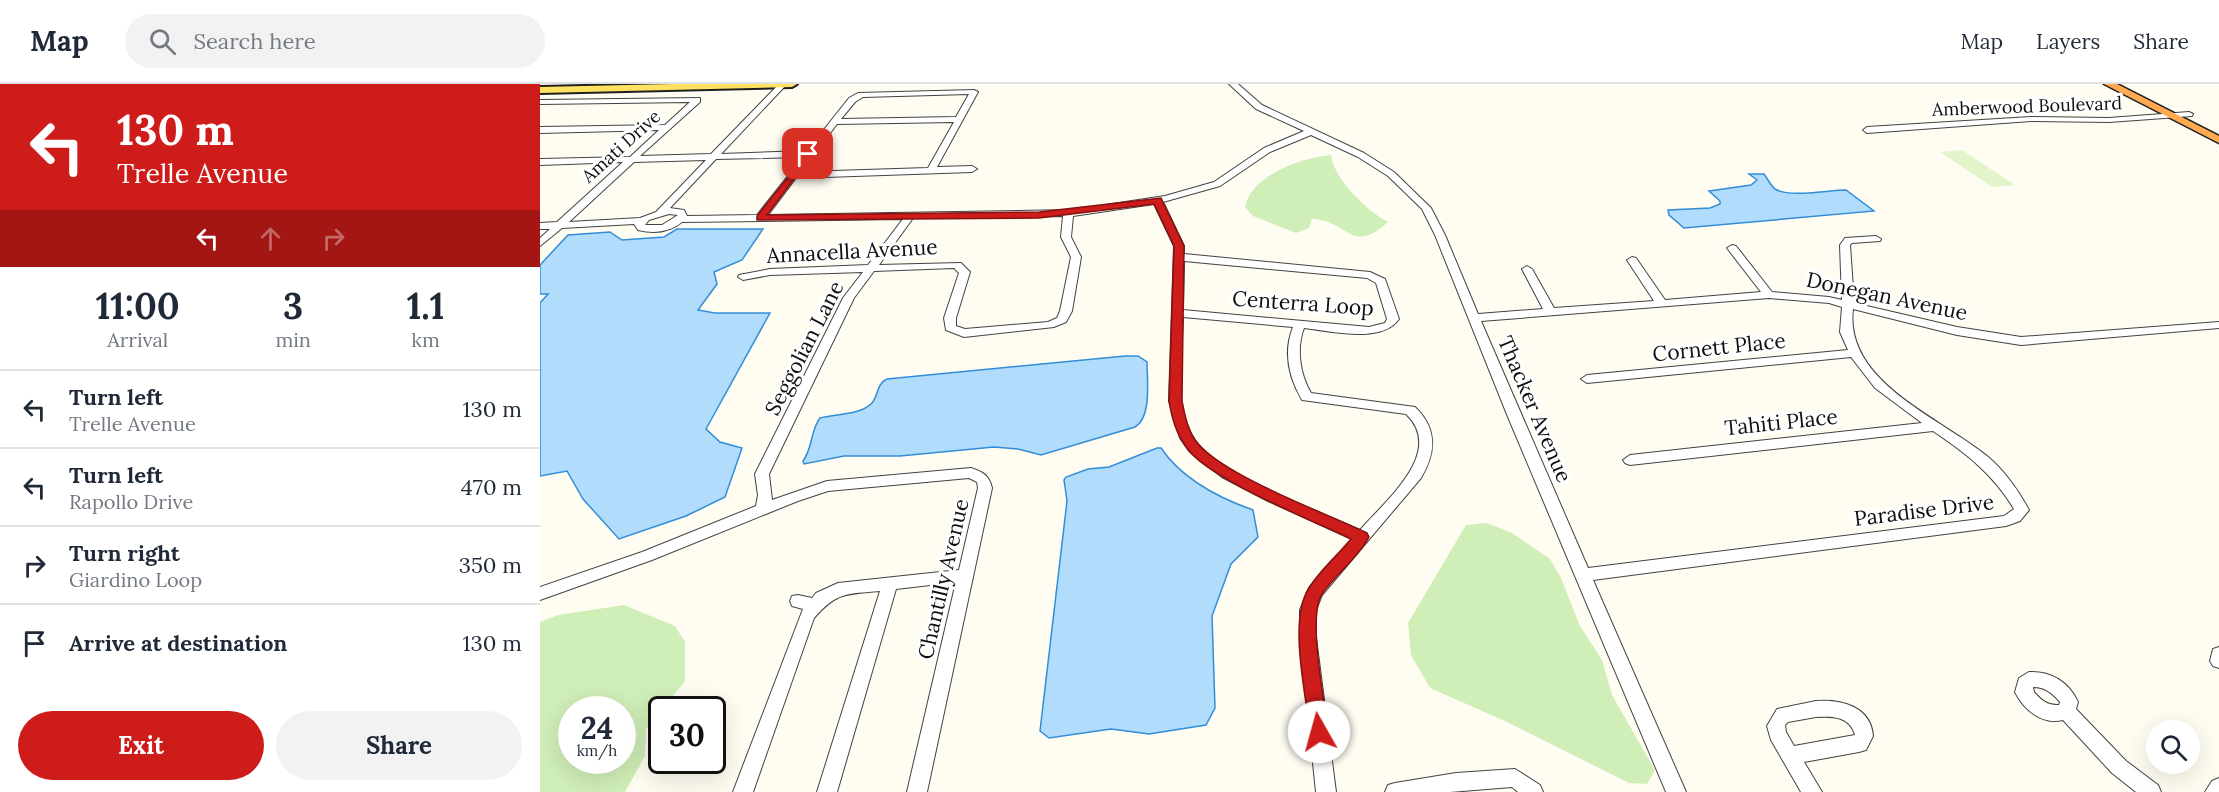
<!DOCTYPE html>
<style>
:root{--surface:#fff;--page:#f2f2f3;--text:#1f2937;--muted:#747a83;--line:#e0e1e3;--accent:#cd1c1a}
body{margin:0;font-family:Lora,serif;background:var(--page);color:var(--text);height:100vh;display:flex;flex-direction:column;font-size:22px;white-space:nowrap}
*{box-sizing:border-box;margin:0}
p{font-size:20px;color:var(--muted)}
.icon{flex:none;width:33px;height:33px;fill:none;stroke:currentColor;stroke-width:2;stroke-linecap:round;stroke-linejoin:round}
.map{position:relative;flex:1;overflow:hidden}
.sheet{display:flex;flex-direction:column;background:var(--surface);width:540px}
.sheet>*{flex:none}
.top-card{background:#cd1c1a;color:#fff;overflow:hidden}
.controls{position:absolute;left:1606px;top:636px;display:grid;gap:12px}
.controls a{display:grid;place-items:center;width:54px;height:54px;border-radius:50%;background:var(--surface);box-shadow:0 6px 24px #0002;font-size:30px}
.speed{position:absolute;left:18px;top:612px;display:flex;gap:12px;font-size:30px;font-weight:700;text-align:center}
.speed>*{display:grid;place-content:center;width:78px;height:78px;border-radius:50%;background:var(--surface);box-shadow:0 6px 24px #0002;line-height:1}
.speed small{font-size:15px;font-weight:400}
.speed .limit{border:3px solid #111;border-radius:9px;background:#fff;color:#111}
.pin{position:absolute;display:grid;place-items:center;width:51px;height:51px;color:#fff;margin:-26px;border-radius:12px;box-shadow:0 3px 9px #0006}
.me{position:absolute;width:66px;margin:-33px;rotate:353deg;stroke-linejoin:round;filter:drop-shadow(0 0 4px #0008)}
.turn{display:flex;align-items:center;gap:21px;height:126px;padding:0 18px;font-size:27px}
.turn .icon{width:78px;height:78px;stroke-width:2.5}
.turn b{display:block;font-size:42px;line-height:51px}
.lanes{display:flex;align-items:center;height:57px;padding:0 18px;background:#0003;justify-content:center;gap:30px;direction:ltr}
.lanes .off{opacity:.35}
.eta{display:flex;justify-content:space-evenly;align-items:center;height:102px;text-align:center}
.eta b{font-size:36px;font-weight:700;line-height:42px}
.action{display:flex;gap:12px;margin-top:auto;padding:12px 18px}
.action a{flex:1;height:69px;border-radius:36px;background:var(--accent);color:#fff;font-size:24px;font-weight:700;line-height:69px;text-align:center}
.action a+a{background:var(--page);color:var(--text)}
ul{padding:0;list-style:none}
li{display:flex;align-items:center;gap:18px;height:78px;padding:0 18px;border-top:2px solid var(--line)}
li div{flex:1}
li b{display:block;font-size:22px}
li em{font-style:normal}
header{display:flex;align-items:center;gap:36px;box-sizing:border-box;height:84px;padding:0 30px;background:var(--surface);border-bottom:2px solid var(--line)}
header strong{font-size:28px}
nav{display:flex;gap:33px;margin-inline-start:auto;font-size:21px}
.search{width:420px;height:54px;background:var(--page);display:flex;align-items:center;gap:15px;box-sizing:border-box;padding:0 21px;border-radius:33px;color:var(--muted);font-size:22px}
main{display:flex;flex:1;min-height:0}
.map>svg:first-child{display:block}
</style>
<header>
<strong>Map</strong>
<div class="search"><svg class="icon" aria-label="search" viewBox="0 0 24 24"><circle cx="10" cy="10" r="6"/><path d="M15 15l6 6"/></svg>Search here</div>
<nav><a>Map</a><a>Layers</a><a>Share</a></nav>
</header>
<main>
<section class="sheet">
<div class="top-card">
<div class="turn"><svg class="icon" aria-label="left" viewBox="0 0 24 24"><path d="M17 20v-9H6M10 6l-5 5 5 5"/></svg><div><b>130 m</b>Trelle Avenue</div></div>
<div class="lanes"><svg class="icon" aria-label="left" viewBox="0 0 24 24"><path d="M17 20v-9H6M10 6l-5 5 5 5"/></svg><svg class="icon off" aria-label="ahead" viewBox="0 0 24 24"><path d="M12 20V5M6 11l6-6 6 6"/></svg><svg class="icon off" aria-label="right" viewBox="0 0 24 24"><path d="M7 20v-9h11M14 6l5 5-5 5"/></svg></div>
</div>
<div class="eta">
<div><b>11:00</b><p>Arrival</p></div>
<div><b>3</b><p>min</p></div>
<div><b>1.1</b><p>km</p></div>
</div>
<ul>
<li><svg class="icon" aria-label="left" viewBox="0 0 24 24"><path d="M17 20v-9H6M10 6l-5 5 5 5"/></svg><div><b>Turn left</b><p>Trelle Avenue</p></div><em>130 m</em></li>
<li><svg class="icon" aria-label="left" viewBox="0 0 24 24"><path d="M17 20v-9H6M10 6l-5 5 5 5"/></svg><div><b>Turn left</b><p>Rapollo Drive</p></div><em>470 m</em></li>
<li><svg class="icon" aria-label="right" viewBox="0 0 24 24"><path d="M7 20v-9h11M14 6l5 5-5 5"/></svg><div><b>Turn right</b><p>Giardino Loop</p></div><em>350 m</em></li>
<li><svg class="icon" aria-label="arrive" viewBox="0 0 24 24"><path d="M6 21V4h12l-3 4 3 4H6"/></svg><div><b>Arrive at destination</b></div><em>130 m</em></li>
</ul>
<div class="action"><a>Exit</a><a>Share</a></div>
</section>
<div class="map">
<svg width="1679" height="708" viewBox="0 0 1679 708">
<rect width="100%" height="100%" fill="#fffdf2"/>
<!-- green -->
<path fill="#d0eeb7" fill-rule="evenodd" d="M791 71C793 94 828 128 848 138 811 172 809 136 772 135L769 144 756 149 713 132 705 123C711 91 763 73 791 71Z
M947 439 972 449 1010 475 1021 494 1040 542 1062 576 1072 611 1115 686 1107 700 1089 699 967 638 890 604 871 571 868 539 926 441Z
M84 521 135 542 145 558V597L106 645 105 672 85 708H0V538L18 531ZM32 626H82V676H32Z"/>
<!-- pitch -->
<path fill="#e3f4ca" d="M1422 66 1475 101 1452 103 1400 68Z"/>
<!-- water -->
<path fill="#b2dcfb" stroke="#328dd9" stroke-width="1.5" d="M1209 90H1224C1228 95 1230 101 1235 105 1250 114 1288 106 1306 106L1334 127 1144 144 1129 131 1128 126 1170 124 1180 120V117L1169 107 1211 101 1217 96Z
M137 145H223L202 176 174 188 177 200 158 226 175 229H230L166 345 180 358 202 364 185 413 146 432 79 455 43 415 27 387 0 392V219L8 210H0V181L28 151 70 148 82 156 124 153Z
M585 272H598L607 278C607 296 612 333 595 343L501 371 478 365 454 363 360 372H304L264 380 263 377C273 364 270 347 280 334 295 330 321 331 332 319 339 311 336 300 347 295Z
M617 364H621C642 395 679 414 713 426L718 453 691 480 672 532 675 624 666 641 609 650 571 645 509 654 500 647 527 417 524 396 526 393 548 385 569 383Z"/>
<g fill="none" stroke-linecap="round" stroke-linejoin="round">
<!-- minor casing -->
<g stroke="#424242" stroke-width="2">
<path id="minor" d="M239 0H247L181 70 267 67 309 14 318 9 434 6 438 8 397 83 432 82 437 85 432 88 256 94 228 131 532 126 625 112 674 98 724 64 764 47 716 25 689 0H698L722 21 824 69 854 88 891 124 905 151 938 230 1003 225 982 185 987 182 992 185 1014 224 1114 217 1087 176 1092 173 1096 174 1125 216 1221 208 1187 164 1192 161 1196 162 1232 208 1289 213 1302 216 1300 161 1305 154 1336 152 1341 155 1340 157 1312 159 1310 161 1314 219 1417 243 1481 253 1679 238V244L1481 261 1417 251 1313 225C1304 298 1401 334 1447 372 1465 387 1478 406 1489 426L1480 437 1466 442 1053 496 1146 708H1126L968 333 895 151 882 125 848 92 818 73 771 51 730 68 680 102 623 118 644 162V170L830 188 845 195 859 235C842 260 790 247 764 244 756 265 760 290 771 309L875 323C898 345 896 369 881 394L782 511 776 526V554L796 708H776L760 554V526L769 504 812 455 728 417 682 393 649 367 640 354 629 317 634 162 614 120 533 132 531 153 541 173 532 227 526 238 514 243 424 253 406 246 404 234 419 189 414 184 334 187 314 214 229 390 232 416 287 397 431 384C443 388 449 391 452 404L387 708H367L416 498 356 505 297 708H277L340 507C306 510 297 508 274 534L213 708H193L263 525 252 522 250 517 252 512 258 511 272 514 276 509 298 499 419 486 438 404 437 398 429 394 288 407 258 417 112 476 0 516V503L102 468 216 422 218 411 215 390 303 214 323 188 230 191 203 196 198 193 199 191 230 185 328 181 363 135 142 138C130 148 114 150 98 146L94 140 22 144 0 162V154L10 145H0V139L17 138 83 78 0 81V75L90 73 119 46 0 49V43L125 41 150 18 0 20V16L160 14V18L100 72 171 70ZM429 10 416 33 301 35 315 18 323 13ZM414 38 388 84 261 88 297 40ZM263 73 217 131 147 132 144 126 130 124 176 75ZM166 76 116 128 100 134 29 138 94 78ZM129 130 138 131 122 141H105L109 136ZM523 132 521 153 531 173 520 227 517 234 508 238 425 245 416 242V234L430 188 421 179 339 181 373 134ZM644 177 827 194 836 199 847 235 845 239 829 243 643 226ZM1229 214 1289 219 1302 223 1300 248 1308 266 1047 291 1041 295 1047 299 1311 273 1335 304 1382 339 1090 371 1083 376 1085 379 1090 381 1393 347C1427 370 1453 390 1474 425L1464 432 1048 484 941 237ZM643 233 753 243C743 268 749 294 762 316L866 330C906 368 845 417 820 446 779 427 679 391 655 356 647 345 643 329 641 316 639 289 642 260 643 233Z
M1649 28 1653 30 1652 32 1569 38 1491 37 1327 49 1323 46 1327 43 1491 33 1569 34Z
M1679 563V584L1673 582 1670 577 1673 565Z
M1489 588C1511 587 1529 598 1538 618L1536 625 1586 677 1618 701 1621 708H1596L1572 689 1523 636C1502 641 1484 626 1475 608L1479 594ZM1493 603C1505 603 1512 609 1520 618L1519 621C1508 622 1501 616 1494 608Z
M1276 617C1300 615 1331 622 1333 652L1326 666 1319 668 1264 678 1282 708H1261L1231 656 1227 642 1237 625ZM1276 633C1292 632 1310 632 1315 651L1254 662 1246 648 1245 641 1248 638Z
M975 685 1000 701 1003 708H978L972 703 910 708H845L848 701 855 699 916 689Z
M1679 694V708H1665L1672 697Z"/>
</g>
<!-- major casing -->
<g stroke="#202020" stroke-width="4">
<path id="major" d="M132 0H257L252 3 0 9V3Z"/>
</g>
<!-- highway casing -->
<g stroke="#202020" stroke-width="3">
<path id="highway" d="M1564 0H1577L1679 52V59Z"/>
</g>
<!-- minor -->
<use href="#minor" fill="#fff" fill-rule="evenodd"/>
<!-- major -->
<use href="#major" fill="#ffe262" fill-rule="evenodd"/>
<!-- highway -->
<use href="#highway" fill="#ffaa50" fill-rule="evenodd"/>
</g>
<!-- route -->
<path fill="#cd1c1a" stroke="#851211" stroke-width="1.5" d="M268 68 273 70 227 131 499 128 621 114 644 162 642 317C645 332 648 348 658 360 687 393 785 429 827 449L829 453C818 474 796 490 782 510 767 534 785 617 788 648L786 653 779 656 773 653 770 648C766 610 748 536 769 504 780 486 798 471 811 455 774 437 668 395 647 364 636 349 632 335 629 317L634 162 614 120 499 134 217 136V132Z"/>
<g text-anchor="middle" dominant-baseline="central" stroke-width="6" stroke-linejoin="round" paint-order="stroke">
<!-- far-street labels -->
<g font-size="18" fill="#0f0f0f" stroke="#fff">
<text transform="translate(1487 22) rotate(-2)">Amberwood Boulevard</text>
<text transform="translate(81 62) rotate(-42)">Amati Drive</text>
</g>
<!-- street labels -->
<g font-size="21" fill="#0f0f0f" stroke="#fff">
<text transform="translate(312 167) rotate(-3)">Annacella Avenue</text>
<text transform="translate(1347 212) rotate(12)">Donegan Avenue</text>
<text transform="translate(763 219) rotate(4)">Centerra Loop</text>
<text transform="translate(1179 263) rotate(-6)">Cornett Place</text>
<text transform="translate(264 264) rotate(-63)">Seggolian Lane</text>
<text transform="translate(995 325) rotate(67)">Thacker Avenue</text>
<text transform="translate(1241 338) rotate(-6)">Tahiti Place</text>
<text transform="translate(1384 426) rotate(-7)">Paradise Drive</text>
<text transform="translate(403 495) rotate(-77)">Chantilly Avenue</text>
</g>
</g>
</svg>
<div class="controls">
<a><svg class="icon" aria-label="search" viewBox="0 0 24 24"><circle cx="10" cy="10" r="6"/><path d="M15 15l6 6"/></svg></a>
</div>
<div class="speed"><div>24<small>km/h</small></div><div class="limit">30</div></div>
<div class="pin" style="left:268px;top:70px;background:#d93025"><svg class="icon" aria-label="arrive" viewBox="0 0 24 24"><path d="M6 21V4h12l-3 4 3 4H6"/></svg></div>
<svg class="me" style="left:779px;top:648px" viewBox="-20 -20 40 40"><circle r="19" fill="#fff"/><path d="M0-13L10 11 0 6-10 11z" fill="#cd1c1a"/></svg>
</div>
</main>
